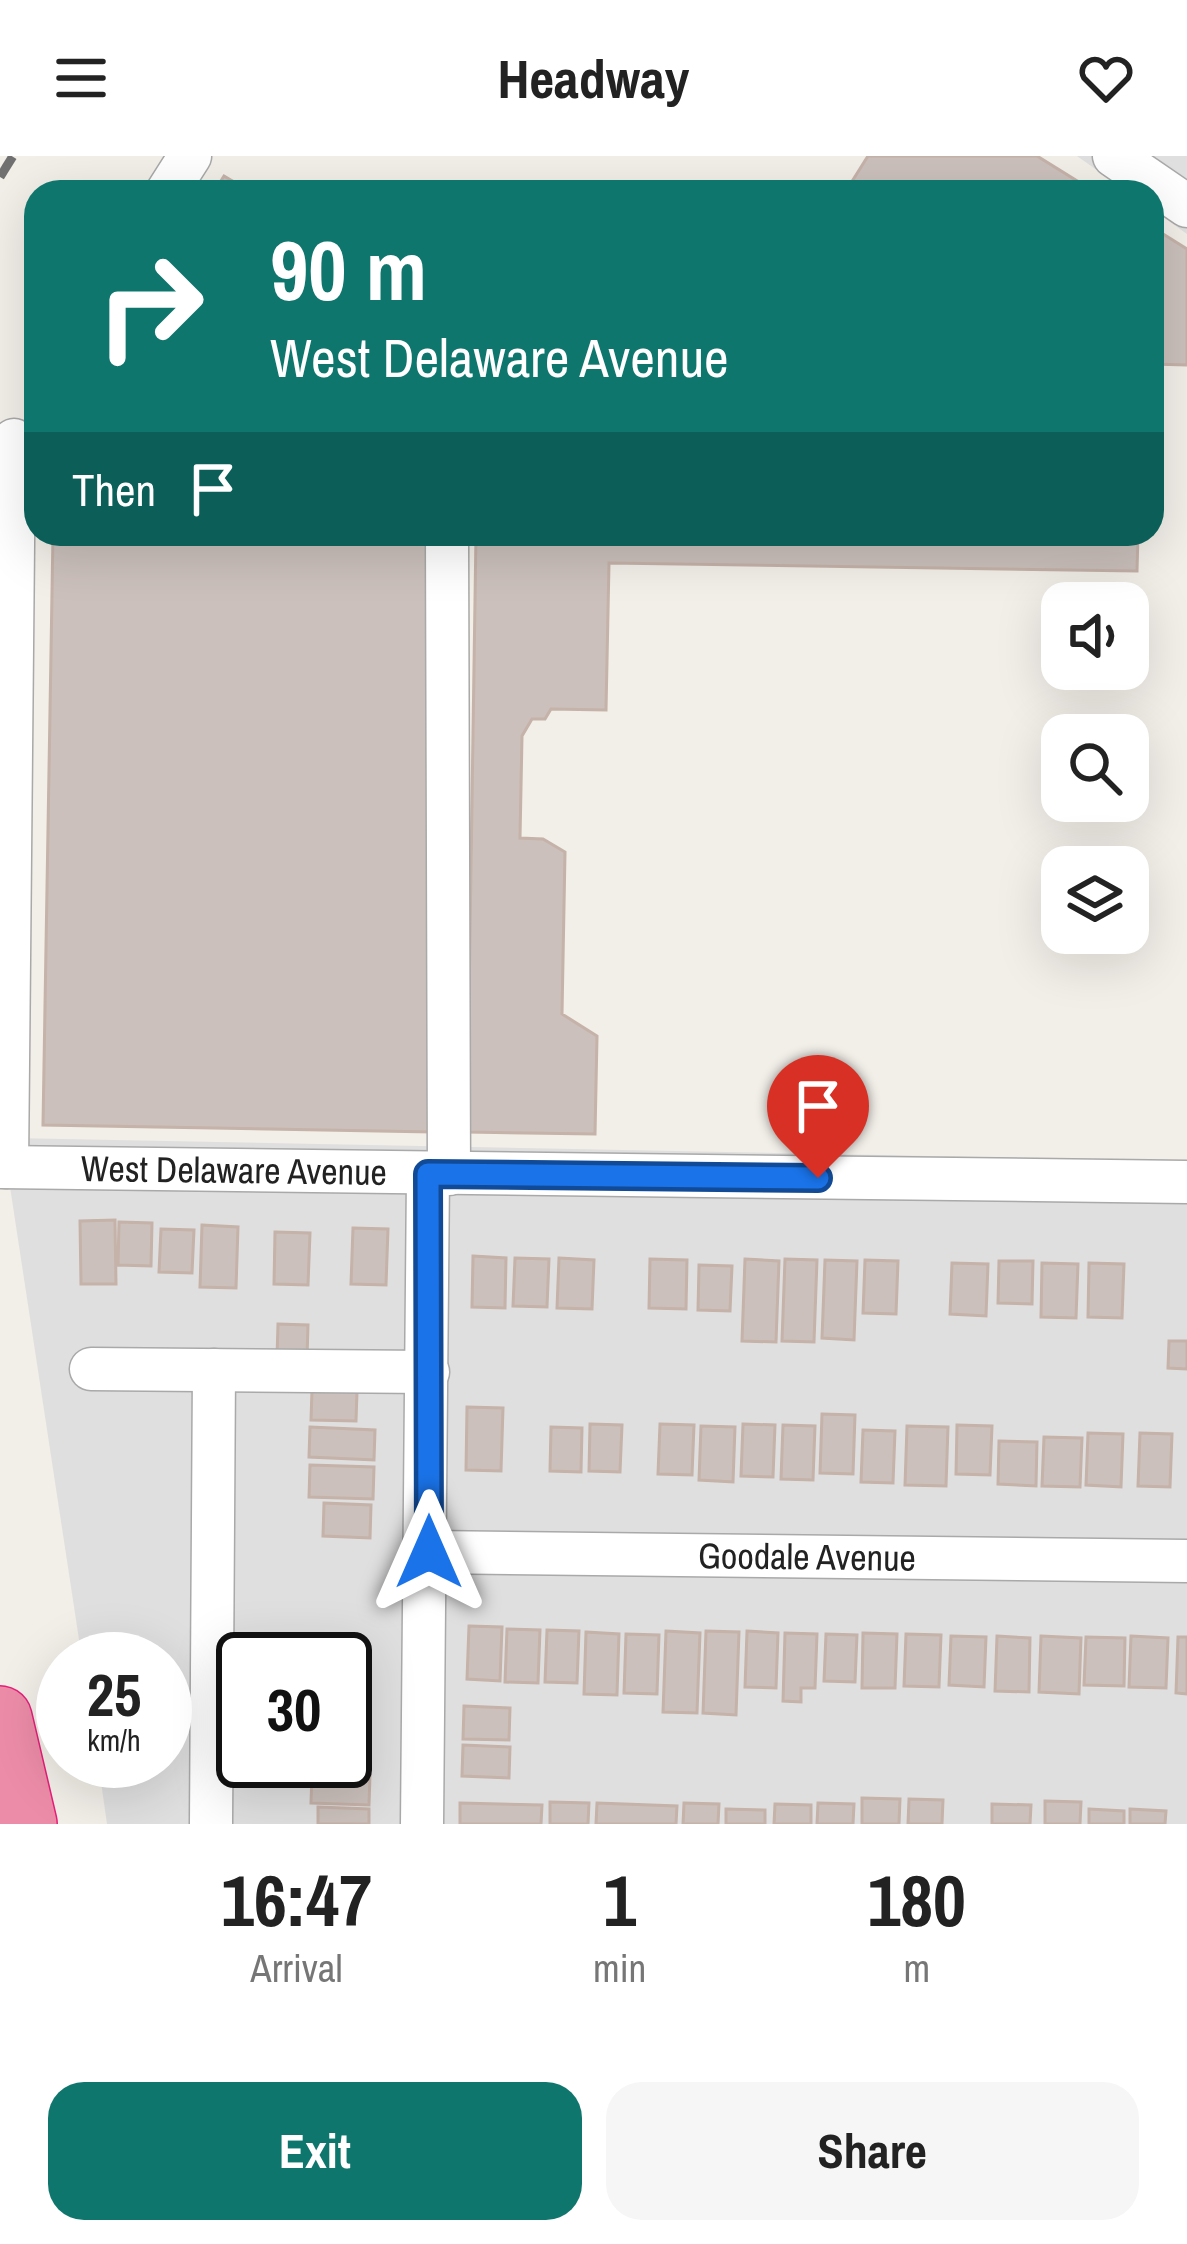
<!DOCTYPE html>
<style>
:root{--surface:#fff;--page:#f6f6f6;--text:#222;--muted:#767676;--accent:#0f766e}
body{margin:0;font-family:"Archivo Narrow",sans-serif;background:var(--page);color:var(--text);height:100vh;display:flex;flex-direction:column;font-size:45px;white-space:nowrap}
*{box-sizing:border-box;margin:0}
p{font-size:39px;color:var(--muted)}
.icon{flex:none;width:66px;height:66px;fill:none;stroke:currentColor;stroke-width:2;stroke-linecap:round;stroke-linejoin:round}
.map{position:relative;height:1668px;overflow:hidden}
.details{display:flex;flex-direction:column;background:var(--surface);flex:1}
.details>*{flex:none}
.banner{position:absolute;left:24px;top:24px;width:1140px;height:366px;border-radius:36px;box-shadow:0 12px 48px #0002;background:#0f766e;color:#fff;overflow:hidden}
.controls{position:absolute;left:1041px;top:426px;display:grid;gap:24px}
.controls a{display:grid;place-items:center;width:108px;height:108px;border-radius:24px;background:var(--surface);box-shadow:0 12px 48px #0002;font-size:60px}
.speed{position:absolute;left:36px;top:1476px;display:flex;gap:24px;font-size:60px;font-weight:700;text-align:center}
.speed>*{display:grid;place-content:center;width:156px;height:156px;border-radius:50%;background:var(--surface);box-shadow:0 12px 48px #0002;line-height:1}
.speed small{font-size:30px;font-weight:400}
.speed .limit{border:6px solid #111;border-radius:18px;background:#fff;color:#111}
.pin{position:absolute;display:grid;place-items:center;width:102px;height:102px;color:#fff;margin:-123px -51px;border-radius:50% 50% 50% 0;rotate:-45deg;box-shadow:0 0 12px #0007}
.pin .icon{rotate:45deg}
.me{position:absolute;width:132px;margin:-66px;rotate:0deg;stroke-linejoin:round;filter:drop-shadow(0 0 9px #0008)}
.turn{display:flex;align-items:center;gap:42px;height:252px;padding:0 48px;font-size:54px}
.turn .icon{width:156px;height:156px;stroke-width:2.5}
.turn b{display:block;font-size:84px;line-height:102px}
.then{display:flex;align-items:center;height:114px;padding:0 48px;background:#0003;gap:24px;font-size:45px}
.eta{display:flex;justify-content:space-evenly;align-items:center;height:204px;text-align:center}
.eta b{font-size:72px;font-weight:700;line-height:84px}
.action{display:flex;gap:24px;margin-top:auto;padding:24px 48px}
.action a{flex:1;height:138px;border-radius:36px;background:var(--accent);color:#fff;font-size:48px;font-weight:700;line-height:138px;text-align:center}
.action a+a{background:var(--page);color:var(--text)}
header{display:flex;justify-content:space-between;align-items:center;height:156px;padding:0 48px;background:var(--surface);font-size:54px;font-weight:700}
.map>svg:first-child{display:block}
</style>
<header><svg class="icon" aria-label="menu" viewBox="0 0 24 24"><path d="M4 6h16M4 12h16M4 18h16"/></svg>Headway<svg class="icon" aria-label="heart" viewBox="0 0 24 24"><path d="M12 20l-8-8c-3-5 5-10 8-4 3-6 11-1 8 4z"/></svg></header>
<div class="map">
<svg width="1187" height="1668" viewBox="0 0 1187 1668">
<rect width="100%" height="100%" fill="#f2eee8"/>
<!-- residential -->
<path fill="#e0dfdf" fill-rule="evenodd" d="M1077 0H1187V78L1152 53V36H1128Z
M11 982 1187 1005V1668H107L98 1605H165V1503H82L7 1011ZM243 1503H345V1605H243Z"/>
<!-- building -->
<path fill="#cbc0bb" stroke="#c5b2a9" stroke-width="3" d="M868 0H1037L1095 36H865L851 27Z
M224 20 251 36H214Z
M1152 71 1187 93V209L1152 208Z
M53 378H443L432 976 43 969Z
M476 378H1138L1137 415 609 407 606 554 551 553 545 563H532L522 580 520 682 543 683 565 696 562 858 597 880 595 978 467 976Z
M115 1064 116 1128H81L80 1065Z
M119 1066 152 1067 151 1110 118 1109Z
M202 1069 238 1071 236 1132 200 1131Z
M353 1072 388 1073 386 1129 351 1128Z
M161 1073 194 1074 192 1117 159 1116Z
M275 1076 310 1077 308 1129 274 1128Z
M473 1100 506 1102 505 1152 472 1151Z
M515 1102 549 1103 547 1151 513 1150Z
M559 1102 594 1104 592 1153 557 1152Z
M650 1103 687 1104 686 1153 649 1152Z
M745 1103 779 1105 776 1186 742 1185Z
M785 1103 817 1104 814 1186 782 1185Z
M825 1104 857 1105 854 1184 822 1182Z
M865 1104 898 1105 896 1158 863 1157Z
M999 1105H1033L1032 1148 998 1147Z
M952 1107 988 1108 986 1160 950 1158Z
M1042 1107 1078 1108 1076 1162 1041 1161Z
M1089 1107 1124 1108 1122 1162 1088 1161Z
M699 1109 732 1110 730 1155 698 1154Z
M278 1168 308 1169 307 1202 277 1201Z
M1169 1185H1187V1213L1168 1212Z
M312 1234 357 1236 356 1265 311 1264Z
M467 1251 503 1252 501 1315 466 1314Z
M822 1258 855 1259 853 1318 820 1317Z
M590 1268 622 1269 620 1316 589 1315Z
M660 1268 694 1269 692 1319 658 1318Z
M743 1268 775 1269 773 1321 741 1320Z
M783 1269 815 1270 813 1324 781 1323Z
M957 1269 992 1270 990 1319 956 1318Z
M701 1270 735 1271 733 1326 699 1324Z
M907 1270 948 1271 946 1330 905 1329Z
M310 1271 375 1274 374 1304 309 1301Z
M551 1271 582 1272 581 1316 550 1315Z
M863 1274 895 1275 893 1327 861 1326Z
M1088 1277 1123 1278 1121 1331 1086 1329Z
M1140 1277 1172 1278 1170 1331 1138 1330Z
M1044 1281 1082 1282 1080 1331 1042 1330Z
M999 1285 1037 1286 1036 1330 998 1328Z
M310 1309 374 1311 373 1343 309 1341Z
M324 1347 371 1349 370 1382 323 1380Z
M469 1470 502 1471 500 1525 467 1523Z
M507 1473 540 1474 538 1527 505 1526Z
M547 1474 579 1475 577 1527 545 1526Z
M666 1475 700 1477 697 1557 663 1556Z
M706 1475 739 1476 736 1559 703 1557Z
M747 1475 778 1477 776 1532 745 1531Z
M586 1476 619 1478 617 1539 584 1538Z
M785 1477 817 1478 815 1532H801V1546L783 1545Z
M863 1477 897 1478 895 1532H862Z
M626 1478 659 1479 657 1538 624 1537Z
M826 1478 857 1479 855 1526 824 1525Z
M906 1478 941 1479 939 1531 904 1530Z
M951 1480 986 1481 984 1531 949 1529Z
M997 1480 1030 1482 1029 1536 995 1535Z
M1041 1480 1081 1482 1079 1538 1039 1536Z
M1131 1480 1168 1482 1166 1532 1129 1531Z
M1086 1481 1125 1482 1124 1530 1084 1529Z
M1178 1481H1187V1538L1176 1537Z
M345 1536 369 1537 367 1570 345 1569Z
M464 1550 510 1552 509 1584 463 1583Z
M345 1577 368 1578 367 1608 319 1606 345 1605Z
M463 1589 510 1591 509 1622 462 1620Z
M312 1617 370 1619 369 1649 311 1647Z
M862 1642 900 1643 899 1668H862Z
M909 1643 943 1644 942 1668H908Z
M1045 1645 1081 1646 1080 1668H1045Z
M550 1646 589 1647 588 1668H550Z
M460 1647 542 1649 541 1668H460Z
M597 1647 677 1650 676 1668H596Z
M684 1647 719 1648 718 1668H683Z
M818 1647 854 1648 853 1668H817Z
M775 1648 811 1649V1668H774Z
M992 1648 1031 1649 1030 1668H992Z
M318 1651 369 1653V1668H318Z
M726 1653 765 1654V1668H726Z
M1089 1653 1124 1655V1668H1089Z
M1130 1653 1166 1655 1165 1668H1130Z"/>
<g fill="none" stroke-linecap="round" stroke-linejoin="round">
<!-- minor casing -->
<g stroke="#a9a9a9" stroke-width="45">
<g id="minor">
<path d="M1114 0 1187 50"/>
<path d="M167 36 190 0"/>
<path d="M447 378 449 1018"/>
<path id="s1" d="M0 1011 1187 1026"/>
<path d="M7 1011 14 284"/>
<path d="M91 1213 428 1216"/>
<path id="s2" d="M429 1396 1187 1405"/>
<path d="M211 1668 214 1214"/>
<path d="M422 1668 428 1018"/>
</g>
</g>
<!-- highway casing -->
<g stroke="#e71e79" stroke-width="66">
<path id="highway" d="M0 1562 25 1668"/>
</g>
<!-- minor -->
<use href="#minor" stroke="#fff" stroke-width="42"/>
<!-- highway -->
<use href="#highway" stroke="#ed8ca9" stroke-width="63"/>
<!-- rail -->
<path stroke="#707070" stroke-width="9" stroke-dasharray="24 24" stroke-linecap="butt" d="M0 21 13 0"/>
</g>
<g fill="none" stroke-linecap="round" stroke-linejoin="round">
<!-- route casing -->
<g stroke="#114b97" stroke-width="30">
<path id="route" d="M429 1396 428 1018 818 1022"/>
</g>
<!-- route -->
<use href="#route" stroke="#1a73e8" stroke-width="21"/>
</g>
<g text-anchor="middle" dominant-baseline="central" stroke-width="9" stroke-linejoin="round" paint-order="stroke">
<!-- street labels -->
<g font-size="36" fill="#222" stroke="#fff">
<text stroke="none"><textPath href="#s1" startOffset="234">West Delaware Avenue</textPath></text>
<text stroke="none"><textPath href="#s2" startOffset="378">Goodale Avenue</textPath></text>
</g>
</g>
</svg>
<div class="controls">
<a><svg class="icon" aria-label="sound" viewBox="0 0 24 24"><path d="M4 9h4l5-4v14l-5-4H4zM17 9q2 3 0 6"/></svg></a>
<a><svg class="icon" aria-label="search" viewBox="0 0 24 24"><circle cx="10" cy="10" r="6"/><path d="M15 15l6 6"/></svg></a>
<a><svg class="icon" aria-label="layers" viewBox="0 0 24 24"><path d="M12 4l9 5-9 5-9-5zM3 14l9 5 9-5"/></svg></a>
</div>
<div class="speed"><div>25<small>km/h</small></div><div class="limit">30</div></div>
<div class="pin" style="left:818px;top:1022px;background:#d93025"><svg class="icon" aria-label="arrive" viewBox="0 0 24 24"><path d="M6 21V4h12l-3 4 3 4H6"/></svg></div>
<svg class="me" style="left:429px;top:1396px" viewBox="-20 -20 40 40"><path d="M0-17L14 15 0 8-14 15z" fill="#1a73e8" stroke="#fff" stroke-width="4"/></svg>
<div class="banner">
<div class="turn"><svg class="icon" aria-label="right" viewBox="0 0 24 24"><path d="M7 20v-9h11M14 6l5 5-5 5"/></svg><div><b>90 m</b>West Delaware Avenue</div></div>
<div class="then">Then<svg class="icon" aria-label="arrive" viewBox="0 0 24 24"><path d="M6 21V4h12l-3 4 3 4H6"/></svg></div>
</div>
</div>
<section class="details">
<div class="eta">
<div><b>16:47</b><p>Arrival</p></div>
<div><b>1</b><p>min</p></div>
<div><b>180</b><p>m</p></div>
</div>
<div class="action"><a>Exit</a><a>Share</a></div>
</section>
